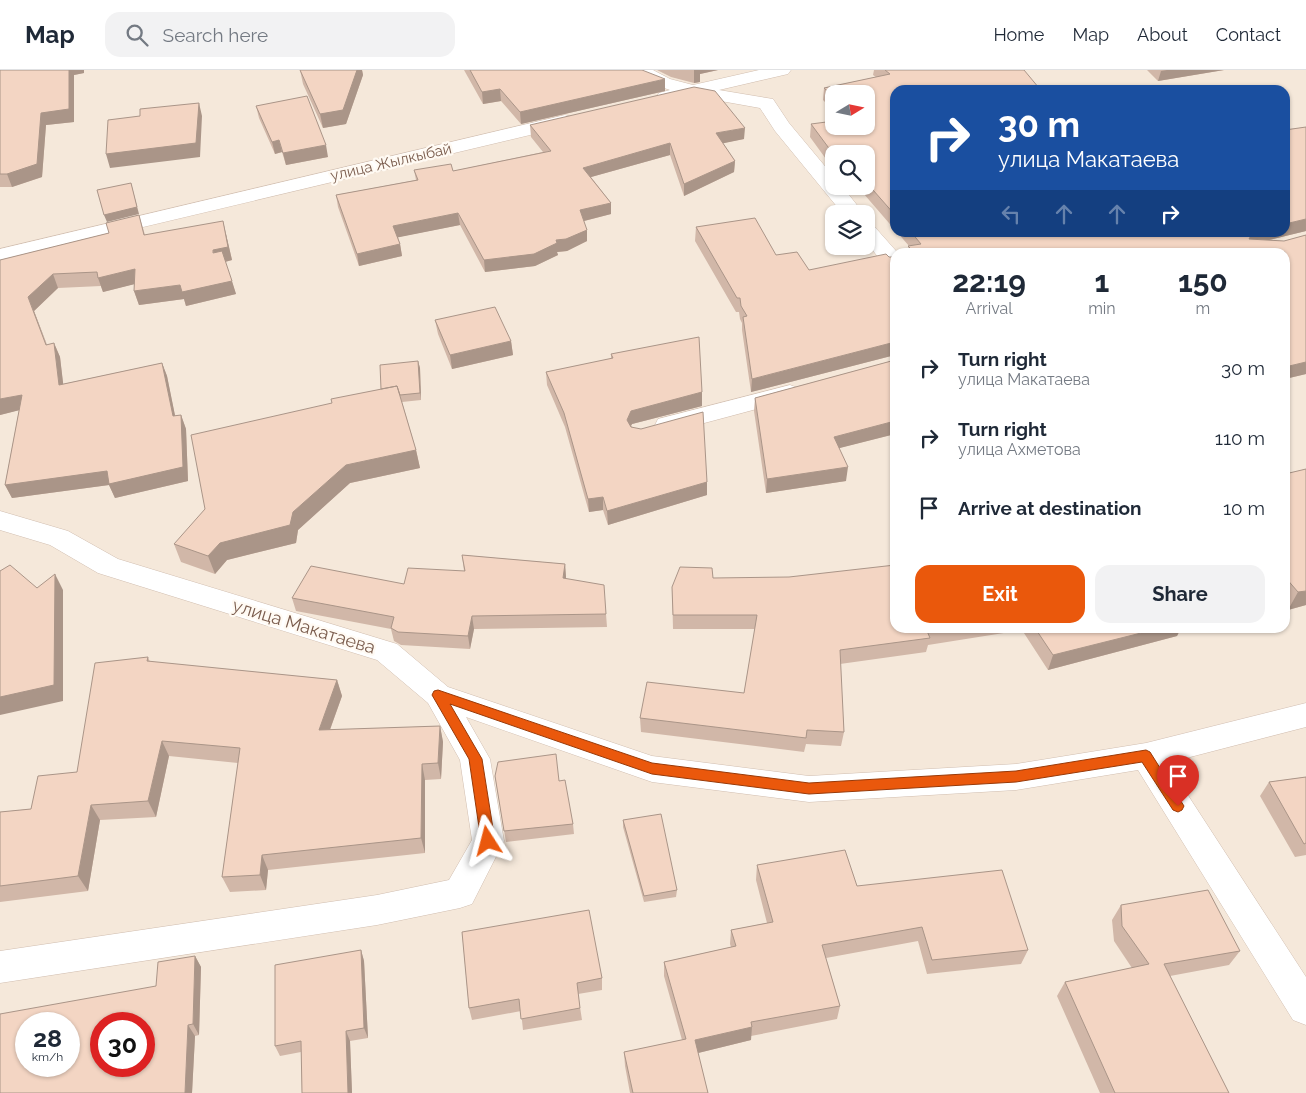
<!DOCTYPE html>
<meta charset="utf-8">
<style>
:root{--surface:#fff;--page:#f2f2f3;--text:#1f2937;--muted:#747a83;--line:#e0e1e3;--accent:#ea580c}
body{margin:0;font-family:Raleway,sans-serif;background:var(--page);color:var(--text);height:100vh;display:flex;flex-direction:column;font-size:19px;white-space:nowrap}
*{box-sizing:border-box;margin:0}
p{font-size:16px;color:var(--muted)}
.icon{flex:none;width:28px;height:28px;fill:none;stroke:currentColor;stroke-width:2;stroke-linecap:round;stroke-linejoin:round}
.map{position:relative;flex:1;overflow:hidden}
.side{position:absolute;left:890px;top:178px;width:400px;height:385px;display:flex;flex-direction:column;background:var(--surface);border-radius:15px;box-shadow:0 1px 4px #0004}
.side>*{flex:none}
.hud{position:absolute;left:890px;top:15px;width:400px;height:152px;border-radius:15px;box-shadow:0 1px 4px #0004;background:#1a4fa0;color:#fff;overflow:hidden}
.needle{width:32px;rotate:80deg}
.buttons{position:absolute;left:825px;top:15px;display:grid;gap:10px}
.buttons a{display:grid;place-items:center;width:50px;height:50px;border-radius:10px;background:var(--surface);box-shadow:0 1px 4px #0004;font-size:25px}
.speed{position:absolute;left:15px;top:942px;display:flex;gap:10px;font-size:25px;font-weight:700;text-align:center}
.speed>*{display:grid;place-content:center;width:65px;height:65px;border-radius:50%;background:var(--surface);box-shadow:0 1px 4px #0004;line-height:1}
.speed small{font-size:12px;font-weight:400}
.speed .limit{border:8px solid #d22;background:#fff;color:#111}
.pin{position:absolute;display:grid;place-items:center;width:42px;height:42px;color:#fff;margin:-51px -21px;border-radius:50% 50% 50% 0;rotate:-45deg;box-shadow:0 0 5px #0007}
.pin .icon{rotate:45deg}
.me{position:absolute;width:55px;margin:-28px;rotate:351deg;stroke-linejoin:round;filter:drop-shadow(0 0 4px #0008)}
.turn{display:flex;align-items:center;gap:18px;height:105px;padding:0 25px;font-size:22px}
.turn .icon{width:65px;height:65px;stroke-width:2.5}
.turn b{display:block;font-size:35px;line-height:42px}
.lanes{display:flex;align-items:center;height:48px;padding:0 25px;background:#0003;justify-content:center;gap:25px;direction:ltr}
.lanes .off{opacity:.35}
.eta{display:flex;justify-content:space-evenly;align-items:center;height:85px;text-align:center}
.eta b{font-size:30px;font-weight:700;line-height:35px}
.action{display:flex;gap:10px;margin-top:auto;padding:10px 25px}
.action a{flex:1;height:58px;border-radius:15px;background:var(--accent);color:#fff;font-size:20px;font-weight:700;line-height:58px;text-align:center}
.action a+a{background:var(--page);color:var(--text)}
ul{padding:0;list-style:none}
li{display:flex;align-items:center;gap:15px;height:70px;padding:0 25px}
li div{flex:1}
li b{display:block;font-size:19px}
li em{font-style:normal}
header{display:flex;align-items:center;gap:30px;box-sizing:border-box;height:70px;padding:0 25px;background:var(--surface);border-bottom:1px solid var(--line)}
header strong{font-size:24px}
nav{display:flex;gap:28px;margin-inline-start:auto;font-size:18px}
.search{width:350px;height:45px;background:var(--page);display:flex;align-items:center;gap:12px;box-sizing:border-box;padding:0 18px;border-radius:15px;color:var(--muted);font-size:19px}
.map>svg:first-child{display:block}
</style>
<header>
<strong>Map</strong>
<div class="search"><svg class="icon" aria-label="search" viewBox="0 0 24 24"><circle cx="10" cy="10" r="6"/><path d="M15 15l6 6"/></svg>Search here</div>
<nav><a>Home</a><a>Map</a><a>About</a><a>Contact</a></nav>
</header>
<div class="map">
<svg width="1306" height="1023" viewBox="0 0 1306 1023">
<rect width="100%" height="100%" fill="#fdf6ec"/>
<!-- residential -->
<path fill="#f5e8da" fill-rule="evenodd" d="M0 0H1306V1023H0ZM895 20H1285V162H895ZM834 24H866V56H834ZM834 84H866V116H834ZM834 144H866V176H834ZM895 182H1285V558H895ZM26 954H69V996H26ZM101 954H144V996H101Z"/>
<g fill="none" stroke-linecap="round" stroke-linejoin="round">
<!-- minor casing -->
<g stroke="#d1beb0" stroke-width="1">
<path id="minor" d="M633 0H653L670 9 693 15 759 0H791L788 4 719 20 773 29 789 53 834 107V116H842L864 144H843L775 61 760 38 693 26 665 33 659 31 656 27 659 23 670 20 644 11Z
M565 45 572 47 574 51 572 55 0 191V179Z
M866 153 873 155 897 182H895V199L887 198 866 172Z
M790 315 798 318 802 323 798 328 667 363 658 361 655 355 658 349Z
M0 441 68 461 118 489 397 574 448 617 652 686 809 706 1016 694 1146 673 1306 633V657L1167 693 1306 907V955L1293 950 1138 700 1016 720 809 732 652 712 466 647 490 689 504 771 472 834 460 838 377 855 0 913V881L377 825 449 810 472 770 460 690 428 633 377 590 98 503 50 475 0 460Z"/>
</g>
<!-- minor -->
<use href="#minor" fill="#fff" fill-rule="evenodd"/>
</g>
<!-- wall -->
<path fill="#d1b7a8" d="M0 0 84 3 74 5V52L46 55 42 107 12 117H0Z
M300 0H362L363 5 346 54 323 58 303 14Z
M464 0H642L665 21 521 54 501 31 483 34Z
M657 0H718L700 4V12L694 13 671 7Z
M874 0H1024L895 20V160L857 116H866V84H834V100L810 67 811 54 866 56 834 24V41L823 30 824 18 876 7 873 5Z
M1147 0H1224L1158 11Z
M256 36 328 87 286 95 282 82 275 84 259 48Z
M530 55 744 69 723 73 735 91 734 102 684 126 670 85 591 107 611 133V144L584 151 587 171 567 181 557 182 558 185 535 196 485 202 460 155 398 167 400 174 402 186 359 196 338 137 336 125 416 110 414 100 453 101 543 82 531 67Z
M1306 57V161L1269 170 1284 171 1306 165V304L1285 309V182H898L899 181 908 179 909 176 897 162H1285V60Z
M139 145 145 165 226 164 232 190 225 192 236 224 186 236 184 229 139 235 134 221V214L103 222 101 216 58 218 34 241 47 275 54 273 60 287 63 314 162 293 167 306 175 346 181 345 186 359 188 411 115 428 109 415 12 428 5 415 19 340 0 345V190L109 163Z
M696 157 776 185 809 200 889 187H895V285L751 322 742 260V253L740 249 739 242H736L695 171Z
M435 250 511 271 513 285 452 299 438 264Z
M611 284 702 322V336L632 354 631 356 707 412V425L608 455 603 440 589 442 565 357 547 315 546 302 611 289Z
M895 290V364L839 378 846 411 766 423 754 341 755 328Z
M418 291 420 298 421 330 402 332 416 380 420 398 350 413 298 460 296 473 227 490 215 504 181 492 174 474 332 333 381 319Z
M1306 399V535L1288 540 1285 536V404Z
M462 485 565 494 566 509 606 544 607 557 474 559 470 579 401 575 394 571 391 559 296 541 292 528 404 514 464 501Z
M713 508 895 558H1181L1177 566 1048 600 1022 560 928 575 926 582 840 594 844 662 841 676 806 674 804 682 641 662 640 648 744 623 755 559H673L672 517Z
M148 587 150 592 337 610 342 626 330 660 440 656 443 672 441 709 425 710V783L268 800 266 820 230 822 222 807 238 693 169 686 156 747 100 750 88 821 0 832V742L31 739 77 702Z
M495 706 559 711 573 754 574 764 506 772Z
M1306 707V785L1295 787 1260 726 1269 712Z
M623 750 677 820 676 827 644 832 623 757Z
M757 795 857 816 1028 880 1021 894 927 904 918 871 826 888 840 936 837 949 751 966V970L698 983 708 1023H630L625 996 624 982 682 970 664 906V892L731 877 730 874 731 860 767 853 756 810Z
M1121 835 1240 881 1229 895 1170 906 1229 1023H1100L1057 926 1065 912 1132 898 1114 871 1112 850Z
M462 862 602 908V920L578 924 582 950 523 960 521 941 472 950 469 938Z
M361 880 364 891 368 968 350 971 352 1023H302L301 982 280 986 275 976Z
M195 886 201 897 199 965 195 966 192 1023H0L156 916Z"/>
<!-- shaded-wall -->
<path fill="#aa9588" d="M69 0H84V3L74 5V52L46 55 42 107 12 117 7 104 41 43Z
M357 0H362L363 5 346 54 323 58 320 44Z
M694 0H718L700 4V12L694 13Z
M1167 0H1224L1158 11 1161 1Z
M665 9V21L521 54 520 42Z
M500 19 501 31 483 34 482 22Z
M199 33 202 46 200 87 110 98 106 84Z
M745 58 744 69 715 75 716 63Z
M279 70 282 82 275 84 272 72Z
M670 73V85L584 109 583 98Z
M326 75 328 87 286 95 283 83Z
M735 91 734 102 684 126V114Z
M131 113 139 144 107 152 104 145Z
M611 133V144L580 152V140Z
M458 143 460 155 395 168 393 156Z
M1306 149V161L1249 175V169L1253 162H1285V154Z
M223 151 232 190 217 194 213 180Z
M587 160V171L567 181 557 182 558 185 535 196 485 202 484 190 556 170Z
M400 174 402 186 359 196 357 184Z
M135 199 139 213 103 222 98 208Z
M53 204 58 218 34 241 52 288 28 227Z
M232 211 236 224 186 236 184 229 139 235 134 221 180 215Z
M511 271 513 285 452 299 450 285Z
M895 272V285L751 322 752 309Z
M54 273 60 287 65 329 59 315Z
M418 291 420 298 421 330 420 323Z
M1306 292V304L1285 309V297Z
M162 293 167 306 178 360 173 346Z
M702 322V336L632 354 627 363V350L631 341Z
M22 325 28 338 0 345V329Z
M181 345 186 359 188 411 115 428 109 415 12 428 5 415Z
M895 351V364L832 380 834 367Z
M416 380 420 398 350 413 298 460 296 473 227 490 215 504 208 486 220 473 293 442 346 395Z
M848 397 846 411 766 423 767 409Z
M707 412V425L608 455 607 441Z
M603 427V440L589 442 588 429Z
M565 494 566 507 564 521 563 508Z
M55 504 63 520V631L0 645V627Z
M1306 521V535L1288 540 1298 522Z
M472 546 474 559 470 579 468 566Z
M1161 558H1181L1177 566 1048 600 1053 585Z
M337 610 342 626 324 676 319 660Z
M440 656 443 672 441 709 438 693Z
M162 671 169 686 156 747 148 731Z
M422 694 425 710V783L421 768Z
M91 735 100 750 88 821 78 806Z
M262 785 268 800 266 820 260 805Z
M361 880 364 891 368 968 364 958Z
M195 886 201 897 199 965 193 954Z
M188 955 195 966 192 1023H185Z
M752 957 751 970 694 984 695 970Z
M346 961 350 971 352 1023H348Z"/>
<!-- building -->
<path fill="#f3d5c3" stroke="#aa9588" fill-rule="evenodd" d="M0 0H69V39L41 43 37 94 7 104H0Z
M300 0H357L343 40 320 44Z
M470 0H642L665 9 520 42 500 19 482 22Z
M885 0H1024L1039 18 1032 20H895V145L866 112V84H834V85L811 54 834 51V56H866V24H834V27L824 18 890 4Z
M694 17 715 21 745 58 716 63 735 91 684 114 670 73 583 98 611 133 580 140 587 160 566 169 556 170 557 173 534 184 484 190 458 143 393 156 400 174 357 184 336 125 418 110 414 100 451 94 453 101 551 81 530 55Z
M307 26 326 75 283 83 279 70 272 72 256 36Z
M199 33 196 73 106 84 108 50 140 46V39Z
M1306 57V149L1285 154V60Z
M131 113 137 137 104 145 97 120Z
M139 145 144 165 223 151 228 177 213 180V183L222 181 232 211 182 222 180 215 134 221 135 199 98 208 97 202 53 204 28 227 46 275 54 273 59 315 162 293 173 346 181 345 183 397 109 414 107 401 5 415 22 325 0 329V190L109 163 106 153Z
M755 148 776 185 797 182 809 200 886 184 889 187H895V272L752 309 743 247 747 246 741 236 740 228H737L696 157Z
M911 162H1253L1249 169 1284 171 1306 165V292L1285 297V182H898L899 181 910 178 908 176 921 174Z
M495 237 511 271 450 285 435 250Z
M699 267 702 322 631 341 627 350 631 357 641 359 703 342 707 412 607 441 603 427 588 429 564 343 546 302 613 288 611 284Z
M895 290V351L834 367 848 397 767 409 755 328Z
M418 291 420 323 400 325 397 316 381 319 380 295Z
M397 316 416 380 346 395 293 442 290 455 220 473 208 486 174 474 205 439 191 365 332 333 331 329Z
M1306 399V521L1298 522 1285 507V404Z
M462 485 565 494 563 508 604 515 606 544 472 546 468 566 398 562 391 558 394 547 292 528 311 496 404 514 408 498 465 501Z
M10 495 37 518 55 504 54 615 0 627V501Z
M895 495V558H950L927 561 930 568 840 580 844 662 807 660 806 668 640 648 647 612 744 623 757 545H673L672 517 680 497 712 498 713 508 789 507Z
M1035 558H1161L1053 585Z
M148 587 147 591 337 610 319 660 440 656 438 693 422 694 421 768 262 785 260 805 222 807 240 678 162 671 148 731 91 735 78 806 0 816V742L31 739 38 706 77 702 95 593Z
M556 684 559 711 565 710 573 754 504 761 495 706 498 692Z
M1306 707V773L1304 774 1269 712Z
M661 744 677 820 644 826 623 750Z
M845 780 857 816 1002 800 1028 880 932 890 922 857 822 875 840 936 751 952 752 957 695 970 708 1023H633L624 982 686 969 664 892 736 876 731 860 773 852 757 795Z
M1208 820 1240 881 1164 894 1229 1023H1115L1065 912 1149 894 1122 856 1121 835Z
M589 840 602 908 577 913 580 938 521 949 519 929 469 938 462 862Z
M361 880 364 958 346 961 348 1023H302L301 971 275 976V895Z
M195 886 193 954 188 955 185 1023H0V944L156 916 158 892ZM26 954H69V996H26ZM101 954H144V996H101Z"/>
<!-- route -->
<path fill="#ea580c" stroke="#983908" d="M438 620 652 693 809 713 1016 701 1146 680 1150 682 1184 736 1182 740 1178 742 1173 740 1142 692 1016 712 809 724 652 704 450 634 482 689 495 771 493 775 488 777 483 775 481 771 469 689 432 625 434 621Z"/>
<g text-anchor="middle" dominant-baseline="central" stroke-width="4.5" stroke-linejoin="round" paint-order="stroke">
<!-- far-street labels -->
<g font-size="15" fill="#7a5c4d" stroke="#fffaf3">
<text transform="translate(391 92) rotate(-13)">улица Жылкыбай</text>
</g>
<!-- street labels -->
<g font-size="18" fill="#7a5c4d" stroke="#fffaf3">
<text transform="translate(304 556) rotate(17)">улица Макатаева</text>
</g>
</g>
</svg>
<div class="buttons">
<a><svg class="needle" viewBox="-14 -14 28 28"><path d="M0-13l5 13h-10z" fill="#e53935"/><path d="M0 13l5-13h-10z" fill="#747a83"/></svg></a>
<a><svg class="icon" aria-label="search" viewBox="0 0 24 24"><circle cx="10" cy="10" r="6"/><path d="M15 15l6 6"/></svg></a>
<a><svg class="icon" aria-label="layers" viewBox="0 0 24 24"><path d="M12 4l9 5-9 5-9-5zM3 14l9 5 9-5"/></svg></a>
</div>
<div class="speed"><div>28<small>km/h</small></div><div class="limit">30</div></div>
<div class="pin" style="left:1178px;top:736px;background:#d93025"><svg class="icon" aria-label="arrive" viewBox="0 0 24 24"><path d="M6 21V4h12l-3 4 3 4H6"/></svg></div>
<svg class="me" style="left:488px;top:771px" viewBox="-20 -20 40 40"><path d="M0-17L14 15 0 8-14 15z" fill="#ea580c" stroke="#fff" stroke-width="4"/></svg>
<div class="hud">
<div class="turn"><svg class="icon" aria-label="right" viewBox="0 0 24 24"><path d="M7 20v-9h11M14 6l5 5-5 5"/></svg><div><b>30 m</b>улица Макатаева</div></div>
<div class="lanes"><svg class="icon off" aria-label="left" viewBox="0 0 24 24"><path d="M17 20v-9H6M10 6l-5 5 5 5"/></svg><svg class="icon off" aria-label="ahead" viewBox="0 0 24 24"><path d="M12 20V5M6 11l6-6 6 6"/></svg><svg class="icon off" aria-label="ahead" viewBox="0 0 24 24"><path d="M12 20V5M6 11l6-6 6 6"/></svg><svg class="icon" aria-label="right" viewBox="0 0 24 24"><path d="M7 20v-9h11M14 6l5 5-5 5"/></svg></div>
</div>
<section class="side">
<div class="eta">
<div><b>22:19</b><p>Arrival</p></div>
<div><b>1</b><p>min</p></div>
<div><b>150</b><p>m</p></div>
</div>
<ul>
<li><svg class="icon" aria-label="right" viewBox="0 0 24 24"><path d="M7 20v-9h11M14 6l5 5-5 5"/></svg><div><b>Turn right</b><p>улица Макатаева</p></div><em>30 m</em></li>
<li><svg class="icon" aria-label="right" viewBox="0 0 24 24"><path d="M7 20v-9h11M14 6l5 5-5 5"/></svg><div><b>Turn right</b><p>улица Ахметова</p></div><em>110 m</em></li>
<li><svg class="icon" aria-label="arrive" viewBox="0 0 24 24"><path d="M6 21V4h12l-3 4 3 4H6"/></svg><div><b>Arrive at destination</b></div><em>10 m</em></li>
</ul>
<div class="action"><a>Exit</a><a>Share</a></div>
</section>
</div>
